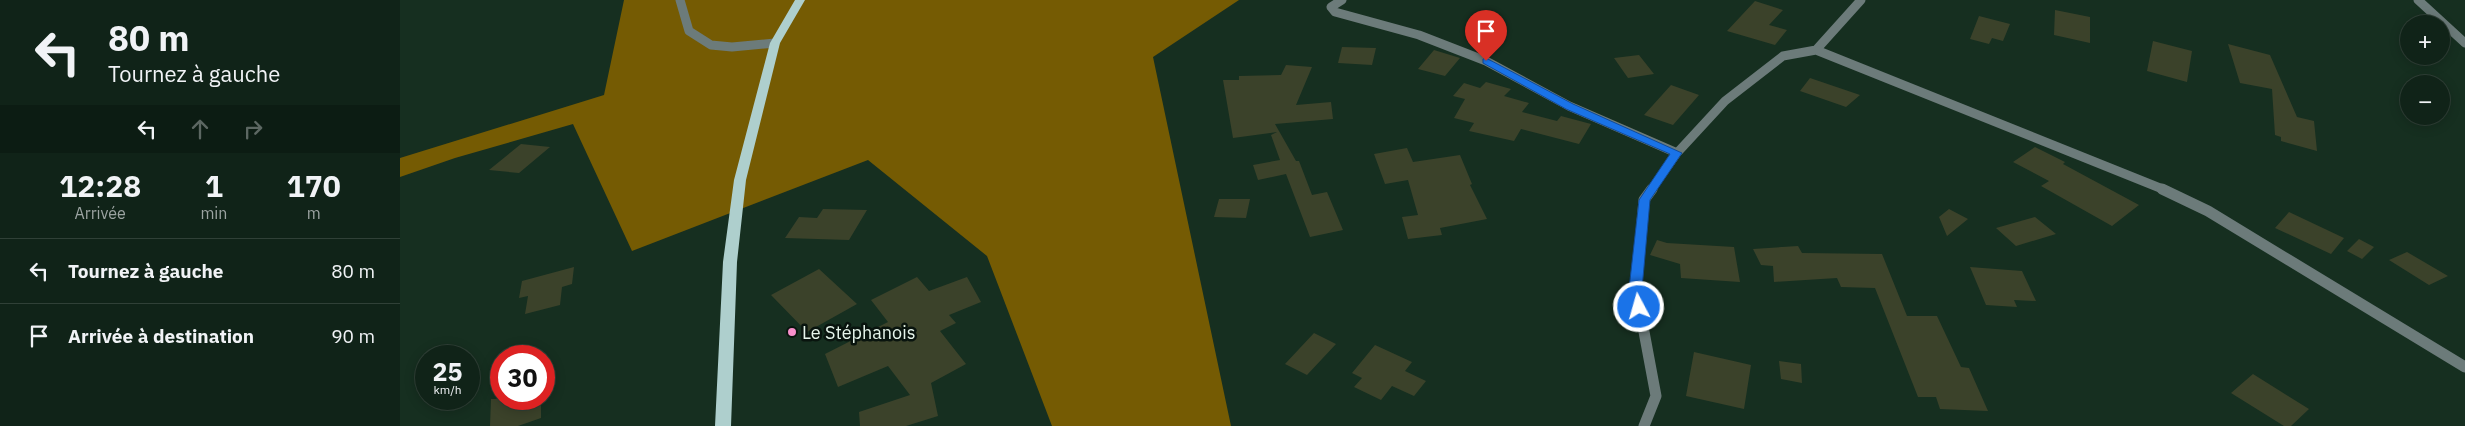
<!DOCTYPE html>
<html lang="fr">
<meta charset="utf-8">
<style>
:root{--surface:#102318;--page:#192b21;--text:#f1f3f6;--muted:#9ca4a2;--line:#304037}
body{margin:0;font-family:"IBM Plex Sans",sans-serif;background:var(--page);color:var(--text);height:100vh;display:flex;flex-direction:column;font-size:19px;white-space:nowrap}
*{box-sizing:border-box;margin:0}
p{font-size:16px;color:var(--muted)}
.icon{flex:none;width:28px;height:28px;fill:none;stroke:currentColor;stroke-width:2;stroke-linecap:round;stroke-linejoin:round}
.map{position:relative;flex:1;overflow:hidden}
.panel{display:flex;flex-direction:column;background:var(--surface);width:400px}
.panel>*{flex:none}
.banner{background:#102318;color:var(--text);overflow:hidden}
.fabs{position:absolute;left:2000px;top:15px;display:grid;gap:10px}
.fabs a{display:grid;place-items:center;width:50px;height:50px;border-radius:50%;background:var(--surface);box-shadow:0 2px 12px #0003,0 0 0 1px var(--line);font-size:25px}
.speed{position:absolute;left:15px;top:345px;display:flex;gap:10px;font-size:25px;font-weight:700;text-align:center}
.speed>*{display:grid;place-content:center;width:65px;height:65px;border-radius:50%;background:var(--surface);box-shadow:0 2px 12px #0003,0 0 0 1px var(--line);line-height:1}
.speed small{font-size:12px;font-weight:400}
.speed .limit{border:8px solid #d22;background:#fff;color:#111}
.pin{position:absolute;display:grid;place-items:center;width:42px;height:42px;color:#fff;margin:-51px -21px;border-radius:50% 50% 50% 0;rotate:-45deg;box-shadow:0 0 5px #0007}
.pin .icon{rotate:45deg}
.me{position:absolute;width:55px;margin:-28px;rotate:354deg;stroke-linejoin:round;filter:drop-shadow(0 0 4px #0008)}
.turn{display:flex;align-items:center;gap:18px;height:105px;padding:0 25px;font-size:22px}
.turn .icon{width:65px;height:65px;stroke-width:2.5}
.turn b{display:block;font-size:35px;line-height:42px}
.lanes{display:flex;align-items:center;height:48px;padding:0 25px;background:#0003;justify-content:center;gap:25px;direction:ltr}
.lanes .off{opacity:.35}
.eta{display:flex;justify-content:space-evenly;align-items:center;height:85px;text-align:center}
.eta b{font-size:30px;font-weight:700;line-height:35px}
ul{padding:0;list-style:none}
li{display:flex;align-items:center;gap:15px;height:65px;padding:0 25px;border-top:1px solid var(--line)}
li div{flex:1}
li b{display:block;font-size:19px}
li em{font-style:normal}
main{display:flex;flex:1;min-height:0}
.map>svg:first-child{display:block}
</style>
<main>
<section class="panel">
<div class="banner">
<div class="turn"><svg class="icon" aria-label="left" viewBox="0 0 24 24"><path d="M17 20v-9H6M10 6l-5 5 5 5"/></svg><div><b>80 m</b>Tournez à gauche</div></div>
<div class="lanes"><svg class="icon" aria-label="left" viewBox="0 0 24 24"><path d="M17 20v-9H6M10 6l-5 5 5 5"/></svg><svg class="icon off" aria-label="ahead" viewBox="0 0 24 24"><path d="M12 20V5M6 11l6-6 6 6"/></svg><svg class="icon off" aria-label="right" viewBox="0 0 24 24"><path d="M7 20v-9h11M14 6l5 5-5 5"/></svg></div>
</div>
<div class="eta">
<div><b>12:28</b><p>Arrivée</p></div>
<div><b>1</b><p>min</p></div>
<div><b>170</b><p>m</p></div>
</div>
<ul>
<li><svg class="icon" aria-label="left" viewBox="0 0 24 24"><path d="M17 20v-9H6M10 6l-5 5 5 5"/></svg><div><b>Tournez à gauche</b></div><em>80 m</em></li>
<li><svg class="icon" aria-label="arrive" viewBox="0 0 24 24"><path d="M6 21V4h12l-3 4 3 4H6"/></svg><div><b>Arrivée à destination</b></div><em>90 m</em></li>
</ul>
</section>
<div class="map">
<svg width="2065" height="426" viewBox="0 0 2065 426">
<rect width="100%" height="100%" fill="#162f20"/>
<!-- forest -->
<path fill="#755b03" d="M224 0H839L753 57 831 426H652L587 256 468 160 232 251 173 124 55 158 0 177V158L204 95Z"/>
<!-- building -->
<path fill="#3b422a" d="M1355 1 1383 10 1369 25 1387 30 1375 45 1327 31Z
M1655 10 1690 17V43L1654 35Z
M1579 16 1610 24 1603 41 1592 38 1589 44 1570 39Z
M1753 41 1792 51 1787 82 1747 71Z
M1828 44 1870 55 1897 117 1914 121 1917 151 1881 141V137L1875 135 1872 89 1840 83Z
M942 47 976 48 972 65 938 63Z
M1034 50 1060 58 1045 76 1018 69Z
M1239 55 1254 74 1228 78 1214 58Z
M886 65 912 67 896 105 931 102 933 119 875 124 896 161H899L912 195 927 192 943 230 910 237 886 174 858 180 853 165 880 160 871 135 877 132 833 138 823 80H839V76L881 75Z
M1410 78 1460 95 1446 107 1400 91Z
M1086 82 1111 89 1104 96 1129 103 1122 112 1157 121 1161 116 1191 124 1179 144 1121 129 1114 141 1069 131 1074 123 1054 118 1065 99 1053 96 1064 83 1080 88Z
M1271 85 1299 95 1273 125 1244 115Z
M121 144 150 147 119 173 89 170Z
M1635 147 1665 162 1663 164 1739 205 1712 226 1641 186 1649 181 1613 162Z
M1007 148 1013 162 1060 155 1072 184 1070 185 1087 219 1040 228 1042 235 1008 239 1002 217 1018 215 1008 180 985 184 974 154Z
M819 199H850L846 218 814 217Z
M423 209 467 210 449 240 385 238 399 217 417 218Z
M1549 209 1568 219 1547 236 1539 217Z
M1889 212 1944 238 1931 254 1875 228Z
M1635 217 1656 234 1616 246 1596 228Z
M1959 239 1974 247 1962 259 1947 251Z
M1257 240 1267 243 1334 247 1340 282 1281 278 1280 264 1250 255Z
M1398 246 1402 253 1482 254 1507 316H1537L1561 367 1569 368 1588 411 1540 409 1536 397H1518L1475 288 1441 287 1437 278 1374 282 1373 266 1361 265 1353 249Z
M2007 252 2048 276 2029 285 1989 260Z
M174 267 172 284 162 287 160 305 125 314 128 296 119 298 122 281Z
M1570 267 1622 271 1636 301 1614 300 1617 307 1586 305Z
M419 269 457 304 407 332 371 295Z
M517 277 529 291 567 277 581 302 549 315 556 323 540 331 566 364 531 383 538 416 506 426H460L459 412 510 395 488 366 438 387 425 354 488 322 471 300Z
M914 333 936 344 907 375 885 364Z
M975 345 1012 362 1005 371 1026 381 1014 396 992 386 981 400 954 387 962 378 952 373Z
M1294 352 1351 365 1344 409 1286 396Z
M1379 361 1401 364 1402 383 1381 379Z
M1853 374 1909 409 1891 426H1884L1831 393Z
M91 399H141V418L118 426H90Z"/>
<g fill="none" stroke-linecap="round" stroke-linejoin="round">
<!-- minor-far1 -->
<path stroke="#6c7b7a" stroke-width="9" d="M280 0 289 31 311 45 332 47 375 43
M942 0 931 7 935 12 1019 35 1086 61 1169 106 1277 153
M2018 0 2065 43
M1416 50 1461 0
M1251 190 1277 153 1325 101 1383 56 1416 50 1765 190"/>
<!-- minor -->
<path stroke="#6c7b7a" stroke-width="11" d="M1762 189 1808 211 2065 367
M1244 426 1256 396 1236 289 1244 200 1252 189"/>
<!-- primary -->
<path fill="#aecfcd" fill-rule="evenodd" d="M395 0H405L380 43 346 180 337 262 331 426H315L323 262 334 180 370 43Z"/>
</g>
<!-- route -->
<path fill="#1a73e8" stroke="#114b97" d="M1086 58 1173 104 1282 153 1250 200 1242 289 1245 307 1243 310H1235L1229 289 1239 200 1270 154 1166 109 1083 63V59Z"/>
<!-- markers -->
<circle fill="#f890cb" stroke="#09140e" stroke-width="2" cx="392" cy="332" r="5"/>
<g text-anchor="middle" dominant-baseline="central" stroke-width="5" stroke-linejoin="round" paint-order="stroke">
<!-- poi labels -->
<g font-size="18" fill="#e7f6ec" stroke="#09140e" text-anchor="start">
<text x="402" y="332">Le Stéphanois</text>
</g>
</g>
</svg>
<div class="fabs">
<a>+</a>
<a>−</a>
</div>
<div class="speed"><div>25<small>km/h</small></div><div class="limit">30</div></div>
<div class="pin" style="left:1086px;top:61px;background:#d93025"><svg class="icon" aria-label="arrive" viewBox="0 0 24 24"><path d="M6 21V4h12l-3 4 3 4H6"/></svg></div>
<svg class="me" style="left:1239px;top:307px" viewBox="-20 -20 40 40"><circle r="17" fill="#1a73e8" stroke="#fff" stroke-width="3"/><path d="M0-11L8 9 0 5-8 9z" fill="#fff"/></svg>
</div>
</main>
